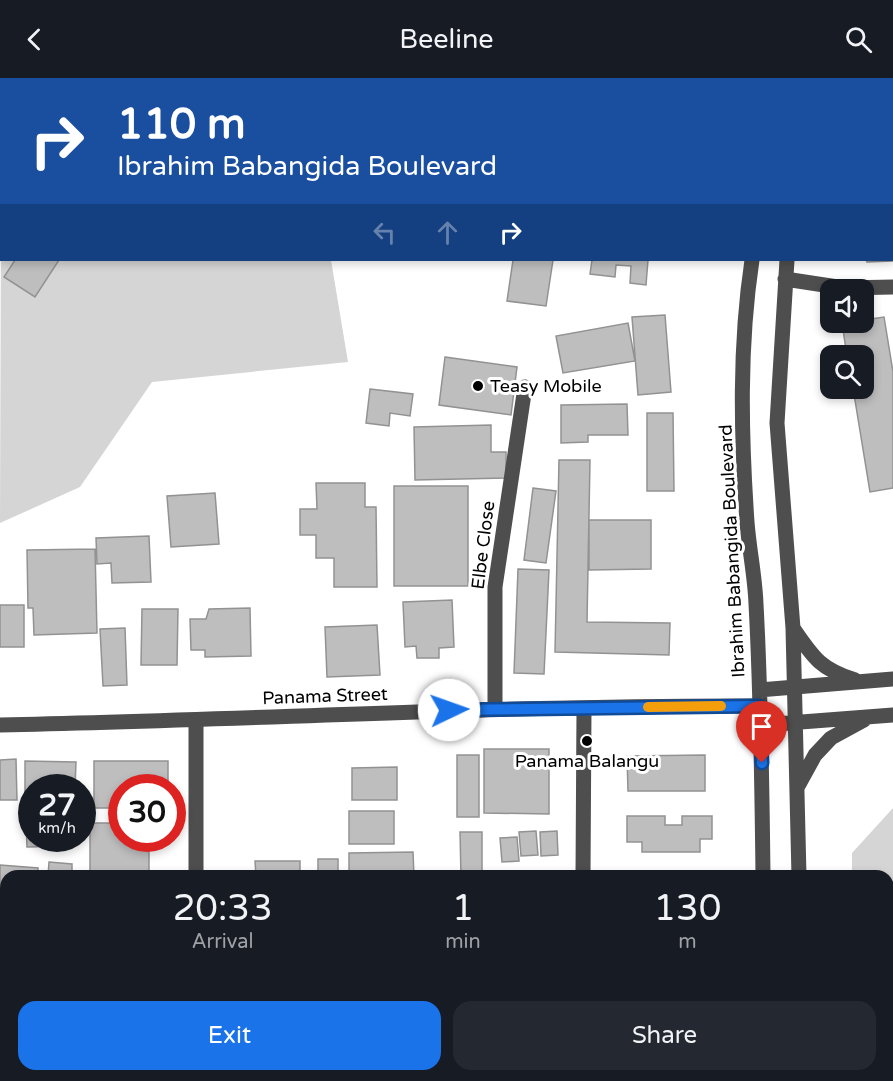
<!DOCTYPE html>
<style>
:root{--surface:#171b24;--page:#242831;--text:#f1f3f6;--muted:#9ea1a6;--accent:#1a73e8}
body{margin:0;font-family:"Varela Round",sans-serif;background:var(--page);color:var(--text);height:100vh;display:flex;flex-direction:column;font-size:22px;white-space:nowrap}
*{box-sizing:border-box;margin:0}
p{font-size:20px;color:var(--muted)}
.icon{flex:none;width:33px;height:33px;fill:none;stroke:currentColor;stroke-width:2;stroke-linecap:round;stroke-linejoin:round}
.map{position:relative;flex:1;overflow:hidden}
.drawer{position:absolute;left:0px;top:792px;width:894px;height:212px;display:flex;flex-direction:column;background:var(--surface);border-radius:18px 18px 0 0;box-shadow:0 3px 9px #0003}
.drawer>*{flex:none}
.top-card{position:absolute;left:0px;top:0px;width:894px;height:183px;box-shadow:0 3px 9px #0003;background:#1a4fa0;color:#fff;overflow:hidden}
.fabs{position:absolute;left:820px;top:201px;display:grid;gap:12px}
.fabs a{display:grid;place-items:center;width:54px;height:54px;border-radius:12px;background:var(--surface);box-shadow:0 3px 9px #0003;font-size:30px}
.speed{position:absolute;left:18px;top:696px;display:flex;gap:12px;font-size:30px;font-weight:700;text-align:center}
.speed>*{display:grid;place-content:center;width:78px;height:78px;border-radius:50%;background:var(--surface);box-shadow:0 3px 9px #0003;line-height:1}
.speed small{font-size:15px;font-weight:400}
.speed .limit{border:9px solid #d22;background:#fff;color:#111}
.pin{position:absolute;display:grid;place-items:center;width:51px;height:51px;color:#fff;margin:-62px -26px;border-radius:50% 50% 50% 0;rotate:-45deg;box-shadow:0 0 6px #0007}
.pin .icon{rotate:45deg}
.me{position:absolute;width:66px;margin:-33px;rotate:87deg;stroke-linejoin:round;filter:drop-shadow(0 0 4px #0008)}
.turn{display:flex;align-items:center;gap:21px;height:126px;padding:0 18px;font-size:27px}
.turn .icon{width:78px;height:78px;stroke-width:2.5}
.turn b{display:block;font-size:42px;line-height:51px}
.lanes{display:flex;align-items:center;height:57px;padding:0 18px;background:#0003;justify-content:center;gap:30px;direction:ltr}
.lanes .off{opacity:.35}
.eta{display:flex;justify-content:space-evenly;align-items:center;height:102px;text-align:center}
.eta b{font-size:36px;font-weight:600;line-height:42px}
.cta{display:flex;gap:12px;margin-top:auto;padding:12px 18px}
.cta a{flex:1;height:69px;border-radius:18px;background:var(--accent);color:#fff;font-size:24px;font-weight:600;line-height:69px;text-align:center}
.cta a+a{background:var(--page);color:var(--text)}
header{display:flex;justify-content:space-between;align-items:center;height:78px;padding:0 18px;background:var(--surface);font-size:27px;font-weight:600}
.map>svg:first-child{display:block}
</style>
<header><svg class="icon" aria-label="back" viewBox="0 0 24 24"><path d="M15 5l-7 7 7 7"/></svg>Beeline<svg class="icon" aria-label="search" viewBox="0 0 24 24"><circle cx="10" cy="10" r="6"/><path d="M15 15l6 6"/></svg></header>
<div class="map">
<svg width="893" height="1003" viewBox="0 0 893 1003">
<rect width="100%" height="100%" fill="#fff"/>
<!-- green -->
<path fill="#d5d5d5" d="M251 0H440V1H250Z
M1 134 2 182H331L348 284 152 304 80 409 0 445Z
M893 730V1003H854V998H888V798H852V775Z"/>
<!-- building -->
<path fill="#bebebe" stroke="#929292" stroke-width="1.5" d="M62 0H126L135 2H62Z
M892 130 893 183 867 184 866 182H892Z
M15 182H59L35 219 4 199Z
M513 182H553L546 228 507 223Z
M592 182H648L646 207 630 205 631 188 616 187 615 199 590 196Z
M665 237 671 314 638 317 632 239Z
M884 239 893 294V410L870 414 853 310H864V278H847L842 245 864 244V242Z
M628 245 635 283 563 295 556 258Z
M445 279 517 289 511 337 439 327Z
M370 311 413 316 410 338 390 335 389 348 366 345Z
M627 326 628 357H588V364L561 365V327Z
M647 335H673L674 413H647Z
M491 347V374H506V400L415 402 414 349Z
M559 382H590L587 544 670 545 669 577 555 574Z
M316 405H365V429H376L377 509H334V480H316V457H300V431H317Z
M394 408H468V508H394Z
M533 410 556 413 546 485 524 482Z
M215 415 219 466 171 469 167 418Z
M589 442H651V491L589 492Z
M149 458 151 504 112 505 111 485 97 486 96 460Z
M95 471 97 555 34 557 33 530H28L27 472Z
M518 491 549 492 544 596 514 595Z
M452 522 454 569 439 570V580H417L416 568 405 569 403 524Z
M0 527H24V569H0Z
M250 530 251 578 205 579V572H191L190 541H206L209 531Z
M142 531H178L177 587H141Z
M377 547 380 597 327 599 325 549Z
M125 550 127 607 103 608 100 551Z
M484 671H549V736L484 735Z
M457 677H479V739H457Z
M705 677V713H628L627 678Z
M16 681 17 722H0V682Z
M25 683 76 684 75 710H32V737H25Z
M94 683H168V710H122V730H94Z
M397 689V722H352V690Z
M349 733H394V766H349Z
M627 738H665V747H682V738H712V761H700V774H642V764H627Z
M26 743H32V760H73V768L27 769Z
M90 745H122V760H149V798H90Z
M536 753 538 777 521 778 519 754Z
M557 753 558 777 541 778 540 754Z
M460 754H482V798H461Z
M517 759 519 783 502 784 500 760Z
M413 774 414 798H349V775Z
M318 781H338V798H318Z
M255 783H300V794H314V798H256Z
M49 784 72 786V798H48Z
M0 787 38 790V798H6V851H0Z
M561 793V798H544V794Z
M503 794H520V798H503Z
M539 794 540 798H523V795Z
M636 795H680V798H636Z
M0 937H6V986H0Z
M77 998H111V1003H77Z
M176 998H192V1003H177Z
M196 998H237V1003H196Z
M250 998H313V1003H250Z
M393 998H451V1003H393Z
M486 998H525V1003H486Z
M546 998H585L588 1003H549Z
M25 999 59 1003H25Z
M855 1000H893V1003H855Z"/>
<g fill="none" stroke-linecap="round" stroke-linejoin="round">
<!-- minor -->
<path stroke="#4e4e4e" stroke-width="15" d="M796 2 797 0
M832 2 833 0
M752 182C739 268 741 357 747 444 749 471 755 498 756 526 761 616 762 707 763 798
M787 182 777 345 793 550 799 798
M785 201 844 210 893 209
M793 550C813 579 820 591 855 602
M760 612 893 601
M495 630V509L525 309
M0 647C253 642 506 627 759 628
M761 647 893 637
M798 708 815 677 831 660 864 642
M196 798V643
M583 798 584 631
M766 998V1003
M801 1003V998"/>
</g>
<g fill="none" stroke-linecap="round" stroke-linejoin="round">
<!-- route casing -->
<g stroke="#114b97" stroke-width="15">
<path id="route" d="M449 632 759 628 762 685"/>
</g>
<!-- route -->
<use href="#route" stroke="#1a73e8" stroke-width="10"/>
<!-- slow -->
<path stroke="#f59e0b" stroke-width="10" d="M648 629 721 628"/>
</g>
<!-- markers -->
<g fill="#000" stroke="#fff" stroke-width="2">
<circle cx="478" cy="308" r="6"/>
<circle cx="587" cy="663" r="6"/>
</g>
<g text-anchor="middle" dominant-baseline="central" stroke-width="6" stroke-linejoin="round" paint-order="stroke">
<!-- poi labels -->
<g font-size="18" fill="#000" stroke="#fff" text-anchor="start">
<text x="490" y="308">Teasy Mobile</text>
<text x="587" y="683" text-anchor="middle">Panama Balangu</text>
</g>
<!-- street labels -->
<g font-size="18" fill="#000" stroke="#fff">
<text transform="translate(483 467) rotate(-83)">Elbe Close</text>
<text transform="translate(732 473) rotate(-93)">Ibrahim Babangida Boulevard</text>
<text transform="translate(325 618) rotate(-2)">Panama Street</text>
</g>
</g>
</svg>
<div class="fabs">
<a><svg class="icon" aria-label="sound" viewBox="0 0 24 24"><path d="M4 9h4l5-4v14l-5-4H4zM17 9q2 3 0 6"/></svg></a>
<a><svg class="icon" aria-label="search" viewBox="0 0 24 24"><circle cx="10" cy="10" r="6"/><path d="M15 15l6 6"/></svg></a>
</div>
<div class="speed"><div>27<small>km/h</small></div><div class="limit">30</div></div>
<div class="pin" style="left:762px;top:685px;background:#d93025"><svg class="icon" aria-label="arrive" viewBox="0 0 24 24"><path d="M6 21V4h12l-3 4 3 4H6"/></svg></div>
<svg class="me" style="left:449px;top:632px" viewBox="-20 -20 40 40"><circle r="19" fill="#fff"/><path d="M0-13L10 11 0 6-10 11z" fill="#1a73e8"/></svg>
<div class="top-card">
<div class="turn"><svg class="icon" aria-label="right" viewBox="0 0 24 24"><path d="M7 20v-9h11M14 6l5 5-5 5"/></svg><div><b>110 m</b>Ibrahim Babangida Boulevard</div></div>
<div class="lanes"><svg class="icon off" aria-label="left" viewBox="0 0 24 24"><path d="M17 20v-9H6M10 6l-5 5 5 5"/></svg><svg class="icon off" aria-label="ahead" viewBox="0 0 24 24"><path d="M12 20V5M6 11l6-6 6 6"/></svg><svg class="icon" aria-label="right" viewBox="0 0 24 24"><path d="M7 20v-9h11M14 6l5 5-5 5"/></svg></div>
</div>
<section class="drawer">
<div class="eta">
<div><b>20:33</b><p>Arrival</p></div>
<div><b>1</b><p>min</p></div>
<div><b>130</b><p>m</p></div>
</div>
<div class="cta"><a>Exit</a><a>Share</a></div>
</section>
</div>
